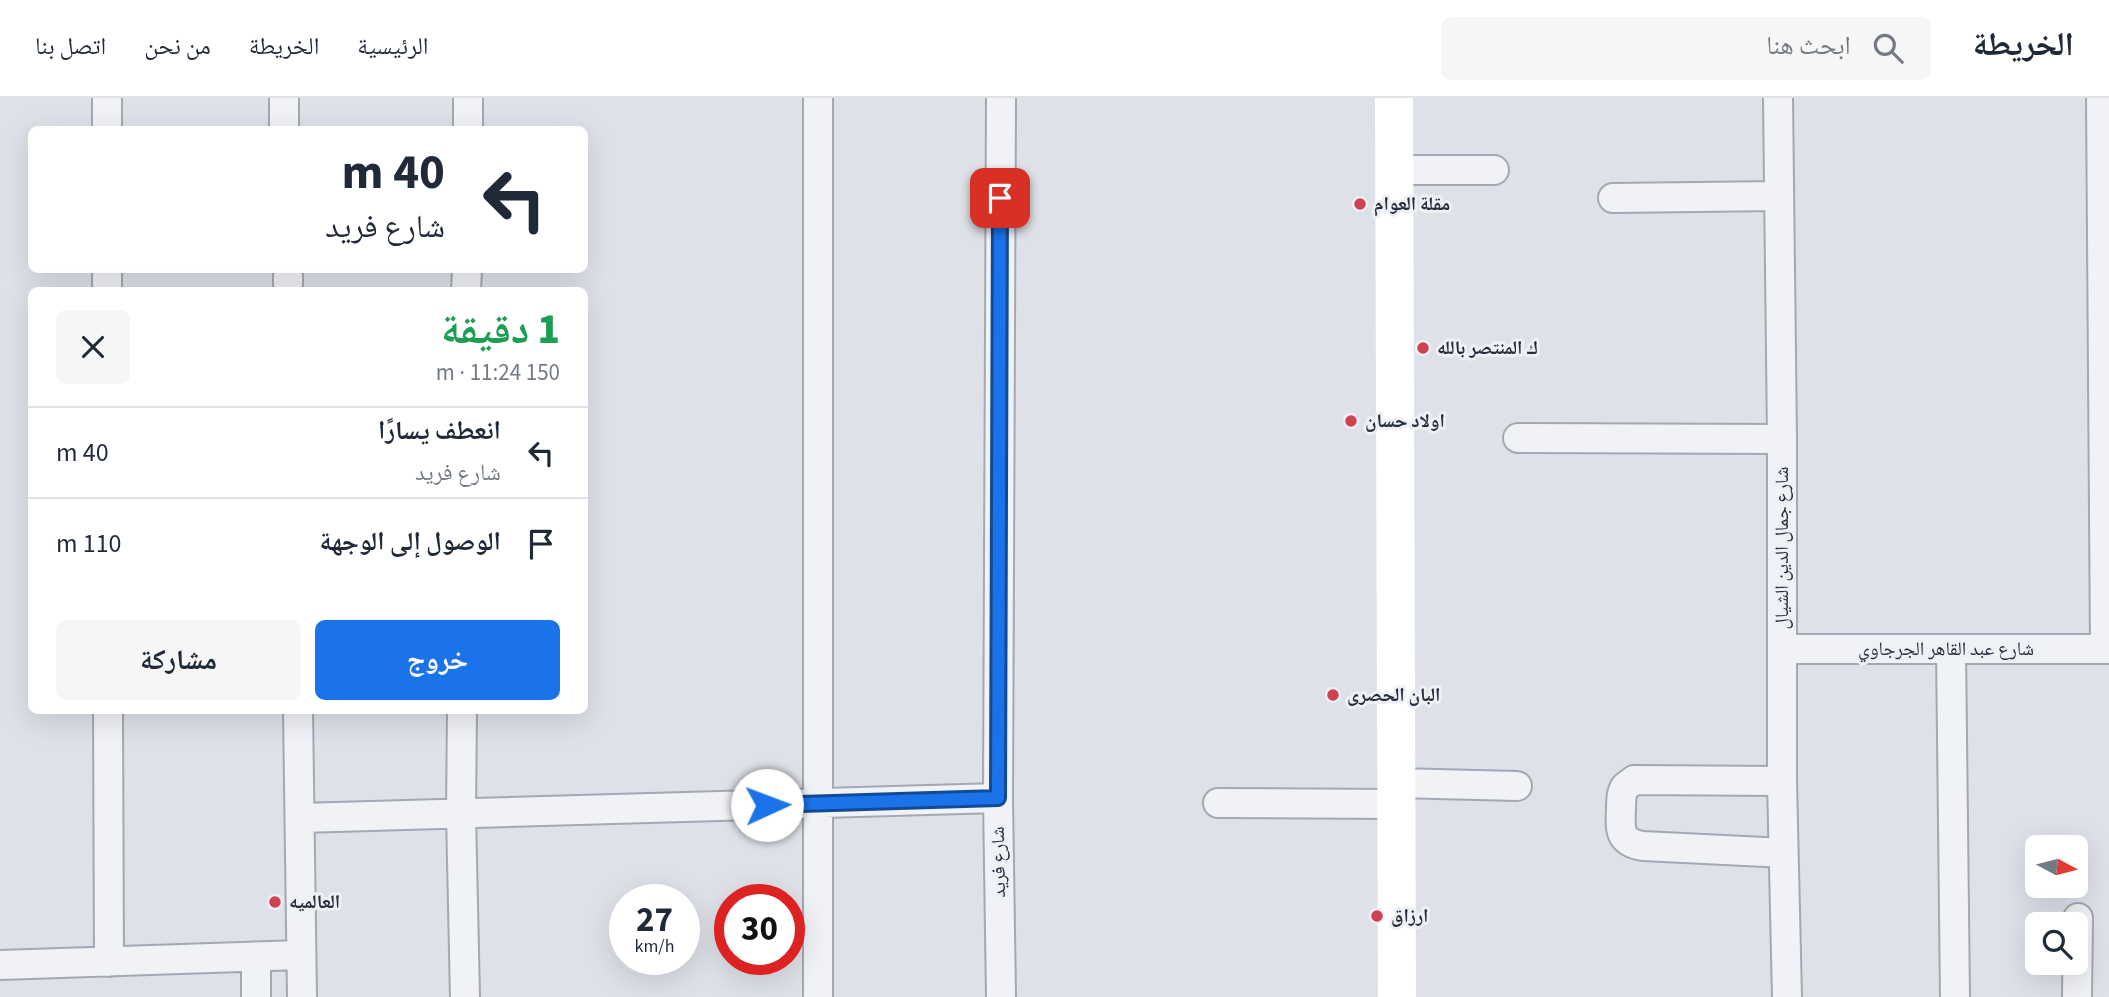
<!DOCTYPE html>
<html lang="ar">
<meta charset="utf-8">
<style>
:root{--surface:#fff;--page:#f6f6f7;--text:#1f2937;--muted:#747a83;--line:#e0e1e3;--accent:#1a73e8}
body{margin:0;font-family:"Source Sans 3","Noto Naskh Arabic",sans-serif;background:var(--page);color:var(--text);direction:rtl;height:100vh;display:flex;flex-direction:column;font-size:26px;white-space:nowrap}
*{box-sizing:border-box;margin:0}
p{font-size:23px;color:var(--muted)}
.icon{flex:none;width:38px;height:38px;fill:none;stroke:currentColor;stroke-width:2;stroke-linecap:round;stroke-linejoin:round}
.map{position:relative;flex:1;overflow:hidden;direction:ltr}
.panel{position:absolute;left:28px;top:189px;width:560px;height:427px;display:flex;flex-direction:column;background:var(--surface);border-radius:10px;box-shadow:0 7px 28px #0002;direction:rtl}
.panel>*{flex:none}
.banner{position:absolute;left:28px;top:28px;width:560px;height:147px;border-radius:10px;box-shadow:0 7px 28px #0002;direction:rtl;background:#fff;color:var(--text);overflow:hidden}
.needle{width:46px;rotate:97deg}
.fabs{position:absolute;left:2025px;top:737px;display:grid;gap:14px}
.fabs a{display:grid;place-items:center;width:63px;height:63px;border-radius:10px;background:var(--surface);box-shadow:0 7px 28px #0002;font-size:35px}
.speed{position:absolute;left:609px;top:786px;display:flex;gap:14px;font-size:35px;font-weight:700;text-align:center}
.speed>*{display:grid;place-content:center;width:91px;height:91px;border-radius:50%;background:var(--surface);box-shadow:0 7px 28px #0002;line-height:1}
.speed small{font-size:18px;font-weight:400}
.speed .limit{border:10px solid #d22;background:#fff;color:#111}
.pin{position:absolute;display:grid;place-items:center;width:60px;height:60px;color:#fff;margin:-30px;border-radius:14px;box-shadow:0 4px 10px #0006}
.me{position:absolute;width:77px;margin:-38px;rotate:88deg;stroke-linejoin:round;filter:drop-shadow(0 0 5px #0008)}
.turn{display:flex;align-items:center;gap:24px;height:147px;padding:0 28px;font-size:32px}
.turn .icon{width:91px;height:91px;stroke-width:2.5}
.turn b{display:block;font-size:49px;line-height:60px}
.round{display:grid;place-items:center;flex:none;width:74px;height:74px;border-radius:10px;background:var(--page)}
.head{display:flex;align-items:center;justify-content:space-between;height:119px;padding:0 28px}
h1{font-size:42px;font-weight:800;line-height:52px;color:#1e9e55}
.primary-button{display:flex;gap:14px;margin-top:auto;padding:14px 28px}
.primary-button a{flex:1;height:80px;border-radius:10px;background:var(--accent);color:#fff;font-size:28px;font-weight:800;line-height:80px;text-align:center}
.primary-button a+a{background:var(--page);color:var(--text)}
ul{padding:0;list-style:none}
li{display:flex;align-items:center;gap:21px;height:91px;padding:0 28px;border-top:2px solid var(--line)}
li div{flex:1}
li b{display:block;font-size:26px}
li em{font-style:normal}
header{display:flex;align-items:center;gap:42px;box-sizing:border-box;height:98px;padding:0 35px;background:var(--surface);border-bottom:2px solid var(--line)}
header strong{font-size:33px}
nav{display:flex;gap:38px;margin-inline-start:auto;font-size:24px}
.search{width:490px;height:63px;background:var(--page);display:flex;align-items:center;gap:18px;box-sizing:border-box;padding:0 24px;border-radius:10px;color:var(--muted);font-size:26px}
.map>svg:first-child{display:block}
</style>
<header>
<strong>الخريطة</strong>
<div class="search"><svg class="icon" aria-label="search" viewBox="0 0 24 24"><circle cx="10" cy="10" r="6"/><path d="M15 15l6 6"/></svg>ابحث هنا</div>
<nav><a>الرئيسية</a><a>الخريطة</a><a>من نحن</a><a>اتصل بنا</a></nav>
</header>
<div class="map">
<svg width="2109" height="899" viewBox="0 0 2109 899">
<rect width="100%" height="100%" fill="#dee1e8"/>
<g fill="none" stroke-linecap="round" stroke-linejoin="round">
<!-- street casing -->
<g stroke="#a3a8b2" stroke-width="32">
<path id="street" d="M107 0V32
M284 0V32
M1778 0 1782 341V683L1787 899
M2101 0 2105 551
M468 32V0
M1394 72H1494
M1613 100 1779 98
M107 172V192
M288 172V192
M466 192 467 172
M1518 340 1782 341
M1782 551H2109
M1951 551 1955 899
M108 612 109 864
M298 612 302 899
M462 612 461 716 465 899
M1782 683 1634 682C1631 685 1628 686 1625 689 1621 695 1621 704 1621 711 1620 732 1619 744 1643 748L1783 755
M1397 685 1517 688
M1218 705 1397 706
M301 720 998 700
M256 859V899
M0 867 301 857
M818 899V0
M1001 899 998 700 1001 0
M2077 899 2078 820"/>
</g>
<!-- street -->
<use href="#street" stroke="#f1f2f6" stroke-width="28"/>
<!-- secondary -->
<path stroke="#fff" stroke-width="38" d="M1394 0 1397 899"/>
</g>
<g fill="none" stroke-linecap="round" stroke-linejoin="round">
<!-- route casing -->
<g stroke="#114b97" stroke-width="18">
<path id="route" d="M767 707 998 700 1000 100"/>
</g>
<!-- route -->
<use href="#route" stroke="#1a73e8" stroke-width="12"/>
</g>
<!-- markers -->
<g fill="#cd424f" stroke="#edf0f5" stroke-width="2.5">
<circle cx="1360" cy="106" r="7"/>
<circle cx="1423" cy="250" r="7"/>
<circle cx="1351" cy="323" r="7"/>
<circle cx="1333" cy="597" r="7"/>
<circle cx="275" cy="804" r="7"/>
<circle cx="1377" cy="818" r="7"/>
</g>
<g text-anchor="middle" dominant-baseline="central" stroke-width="6" stroke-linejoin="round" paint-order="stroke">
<!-- poi labels -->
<g font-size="19" font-weight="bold" fill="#272e3e" stroke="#edf0f5" text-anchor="start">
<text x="1374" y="106">مقلة العوام</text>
<text x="1437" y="250">ك المنتصر بالله</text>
<text x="1365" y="323">اولاد حسان</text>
<text x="1347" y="597">البان الحصرى</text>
<text x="289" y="804">العالميه</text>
<text x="1391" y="818">ارزاق</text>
</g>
<!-- street labels -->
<g font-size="19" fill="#272e3e" stroke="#edf0f5">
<text transform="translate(1782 450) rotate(-90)">شارع جمال الدين الشيال</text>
<text x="1946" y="551">شارع عبد القاهر الجرجاوي</text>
<text transform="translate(999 764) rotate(-91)">شارع فريد</text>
</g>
</g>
</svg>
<div class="fabs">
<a><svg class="needle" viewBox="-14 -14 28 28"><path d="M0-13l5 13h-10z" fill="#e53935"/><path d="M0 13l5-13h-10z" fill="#747a83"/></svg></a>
<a><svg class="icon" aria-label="search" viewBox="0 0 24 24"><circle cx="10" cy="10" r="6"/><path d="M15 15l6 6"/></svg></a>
</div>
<div class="speed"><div>27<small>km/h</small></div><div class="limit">30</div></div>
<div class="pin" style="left:1000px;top:100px;background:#d93025"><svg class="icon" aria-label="arrive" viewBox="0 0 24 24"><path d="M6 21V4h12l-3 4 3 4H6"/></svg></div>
<svg class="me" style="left:767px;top:707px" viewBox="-20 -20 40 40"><circle r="19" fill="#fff"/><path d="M0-13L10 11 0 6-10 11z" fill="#1a73e8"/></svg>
<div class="banner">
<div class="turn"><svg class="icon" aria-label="left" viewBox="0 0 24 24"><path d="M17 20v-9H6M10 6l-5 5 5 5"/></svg><div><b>40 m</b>شارع فريد</div></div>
</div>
<section class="panel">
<div class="head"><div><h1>1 دقيقة</h1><p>150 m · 11:24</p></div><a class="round"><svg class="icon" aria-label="close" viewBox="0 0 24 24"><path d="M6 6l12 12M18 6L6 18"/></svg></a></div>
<ul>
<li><svg class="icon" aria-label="left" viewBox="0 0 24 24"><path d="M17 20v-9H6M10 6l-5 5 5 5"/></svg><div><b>انعطف يسارًا</b><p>شارع فريد</p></div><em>40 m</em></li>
<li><svg class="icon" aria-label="arrive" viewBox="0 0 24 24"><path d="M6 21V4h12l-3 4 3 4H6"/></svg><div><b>الوصول إلى الوجهة</b></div><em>110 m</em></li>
</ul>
<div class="primary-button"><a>خروج</a><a>مشاركة</a></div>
</section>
</div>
